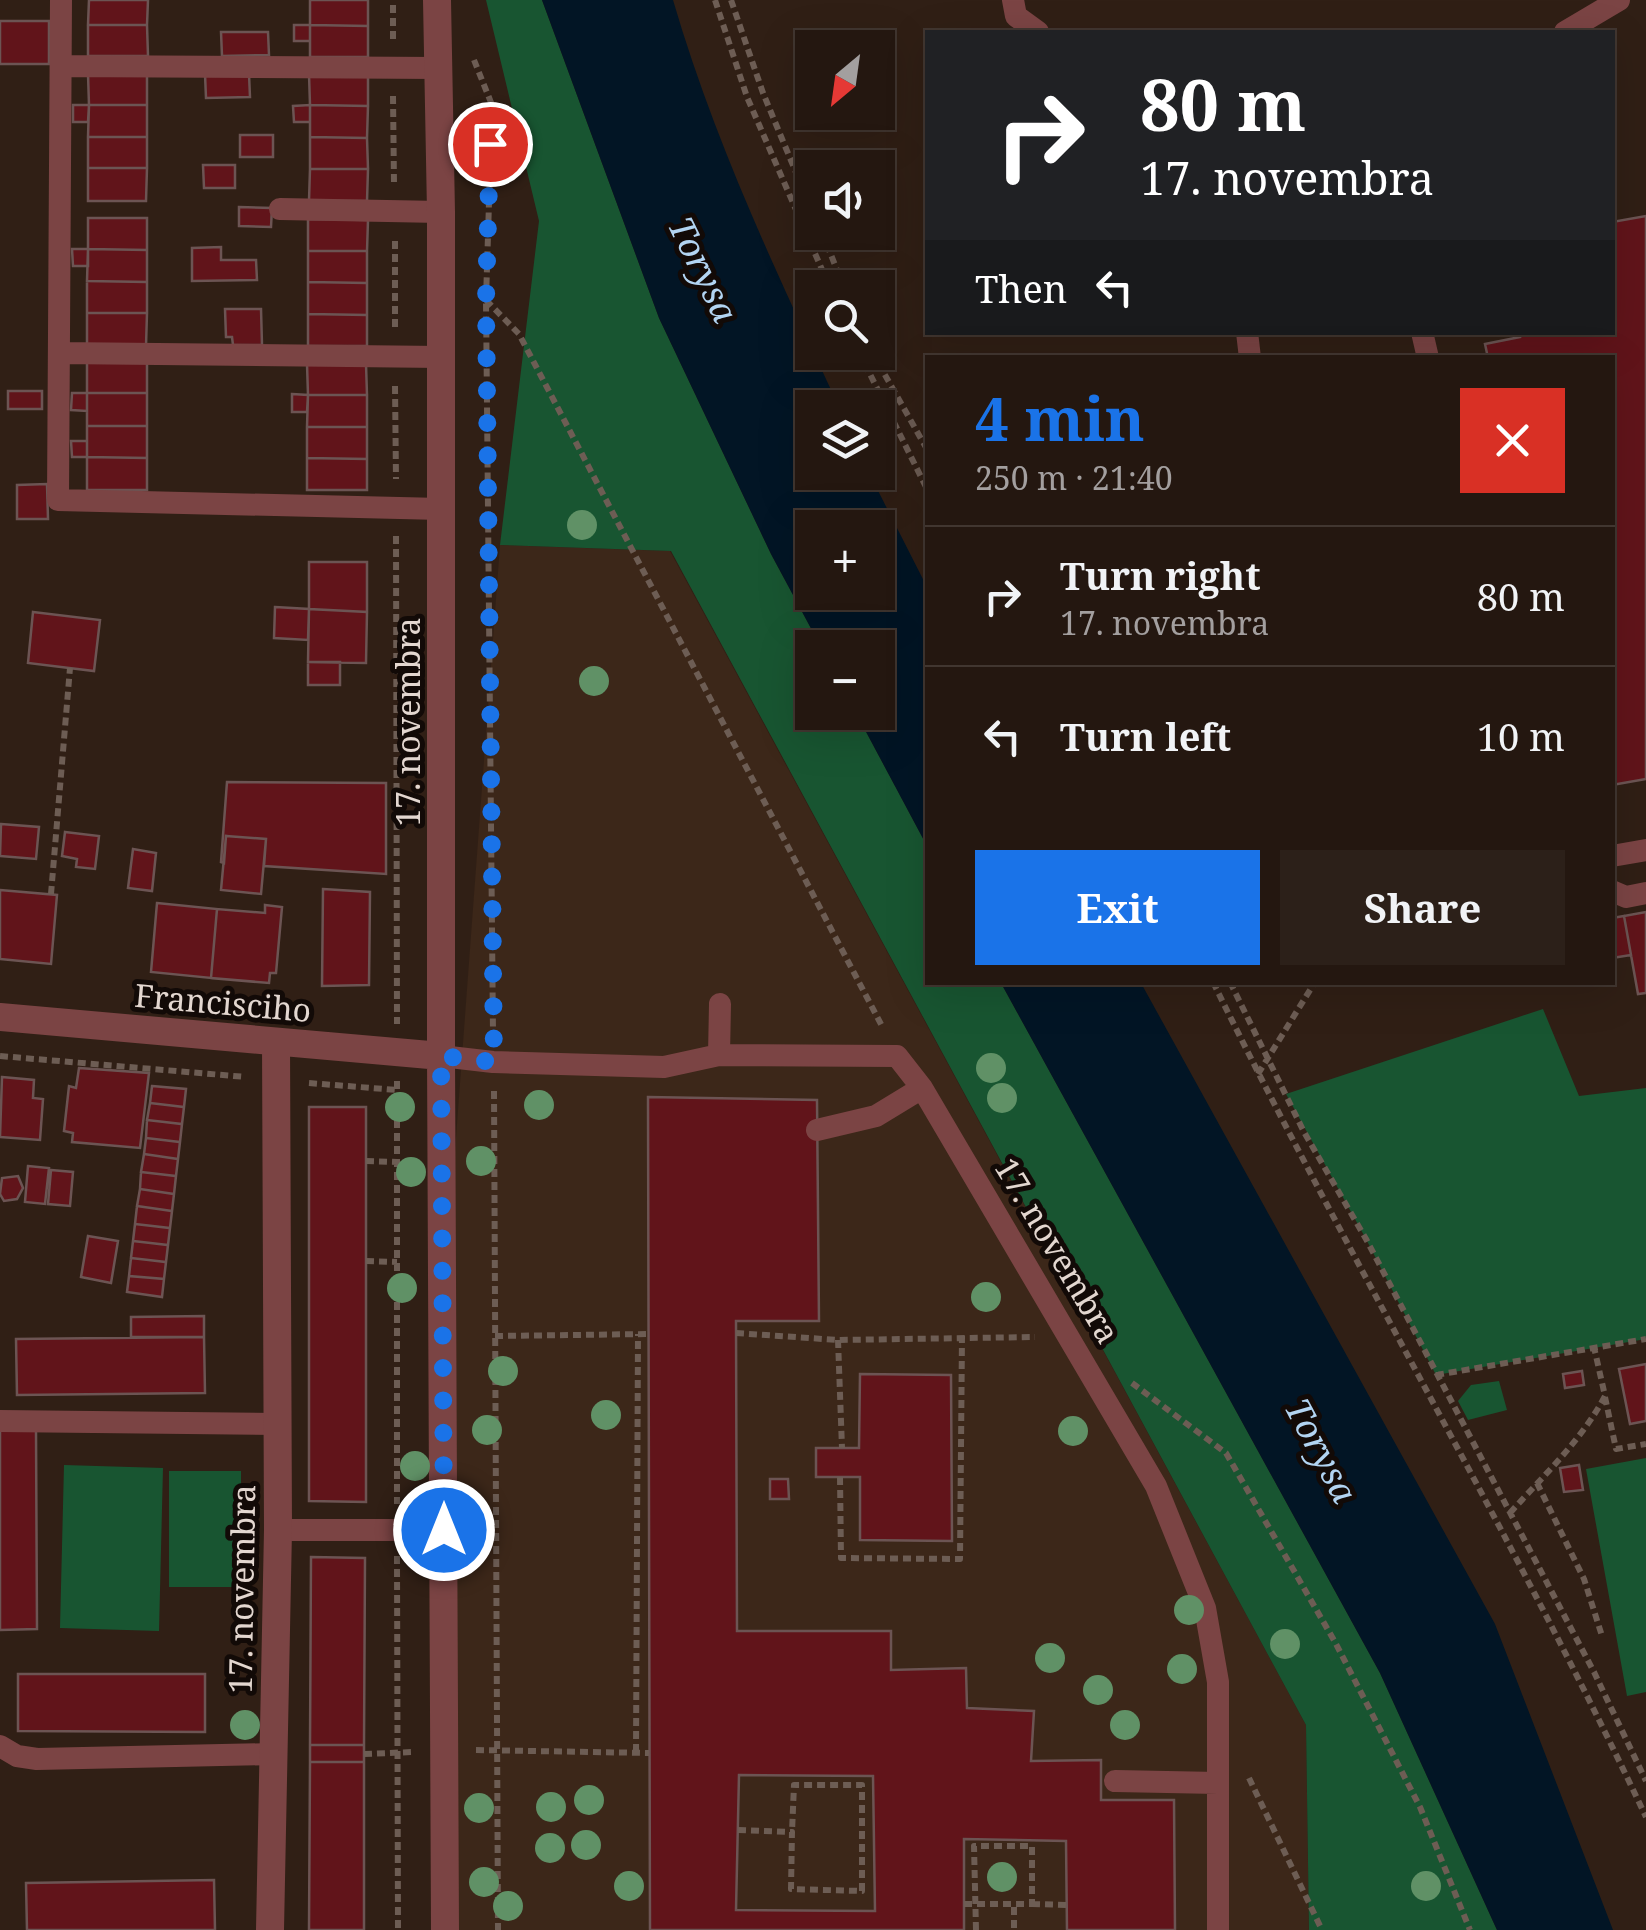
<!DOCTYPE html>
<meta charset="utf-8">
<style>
:root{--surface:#241710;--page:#2c2019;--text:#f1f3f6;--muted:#a39f9f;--line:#413630;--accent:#1a73e8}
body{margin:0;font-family:"Noto Serif",serif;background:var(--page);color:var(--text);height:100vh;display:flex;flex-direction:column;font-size:38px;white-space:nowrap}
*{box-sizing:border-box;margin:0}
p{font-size:32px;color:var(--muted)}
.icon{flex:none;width:55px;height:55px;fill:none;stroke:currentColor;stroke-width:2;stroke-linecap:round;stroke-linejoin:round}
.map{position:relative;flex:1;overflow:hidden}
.sheet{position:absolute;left:925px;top:355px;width:690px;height:630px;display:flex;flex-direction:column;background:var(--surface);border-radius:0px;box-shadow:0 10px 40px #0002,0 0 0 2px var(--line)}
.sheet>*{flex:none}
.guide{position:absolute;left:925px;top:30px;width:690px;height:305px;border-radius:0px;box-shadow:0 10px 40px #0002,0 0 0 2px var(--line);background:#202124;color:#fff;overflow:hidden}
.needle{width:65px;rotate:209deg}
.fabs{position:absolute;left:795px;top:30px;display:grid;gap:20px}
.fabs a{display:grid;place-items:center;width:100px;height:100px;border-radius:0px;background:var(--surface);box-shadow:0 10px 40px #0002,0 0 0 2px var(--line);font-size:50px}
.pin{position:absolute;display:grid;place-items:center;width:85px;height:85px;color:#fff;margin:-42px;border:5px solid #fff;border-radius:50%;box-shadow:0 2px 10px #0007}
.me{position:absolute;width:110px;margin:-55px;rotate:0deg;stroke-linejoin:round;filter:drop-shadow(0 0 8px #0008)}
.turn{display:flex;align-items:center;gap:35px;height:210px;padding:0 50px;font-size:45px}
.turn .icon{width:130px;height:130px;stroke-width:2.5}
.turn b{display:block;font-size:70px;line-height:85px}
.then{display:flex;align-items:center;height:95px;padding:0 50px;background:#0003;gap:20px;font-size:38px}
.round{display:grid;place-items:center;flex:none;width:105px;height:105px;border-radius:0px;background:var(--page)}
.headline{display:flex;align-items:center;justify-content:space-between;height:170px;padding:0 50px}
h1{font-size:60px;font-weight:700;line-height:75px;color:var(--accent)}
.button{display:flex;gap:20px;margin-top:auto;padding:20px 50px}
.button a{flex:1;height:115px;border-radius:0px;background:var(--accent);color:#fff;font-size:40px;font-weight:700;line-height:115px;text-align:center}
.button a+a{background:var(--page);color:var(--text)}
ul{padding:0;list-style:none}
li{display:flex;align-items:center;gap:30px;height:140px;padding:0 50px;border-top:2px solid var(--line)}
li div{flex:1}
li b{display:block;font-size:38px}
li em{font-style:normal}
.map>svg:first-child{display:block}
</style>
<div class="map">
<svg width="1646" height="1930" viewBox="0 0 1646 1930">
<rect width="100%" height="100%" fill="#301f15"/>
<!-- built -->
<path fill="#3c2719" d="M500 545 670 551 1306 1725 1309 1930H438L435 1420Z"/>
<!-- green -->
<path fill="#185531" d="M486 0H542L659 318 771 554 821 647 812 648V712L856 713 927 846 928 982 1001 983 1380 1673 1497 1930H1309L1306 1725 671 551 500 545 539 221Z
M1543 1009 1579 1096 1646 1088V1339L1436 1375 1366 1239 1286 1094Z
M1499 1381 1507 1410 1468 1420 1458 1401 1471 1385Z
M1646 1458V1692L1627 1696 1586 1469Z
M64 1465 163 1468 159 1631 60 1628Z
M169 1471H241V1587H169Z"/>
<!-- water -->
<path fill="#021525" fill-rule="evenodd" d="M542 0H673C714 141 778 276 839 407L812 408V472L869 473 927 587V846L856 713 878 712V648L821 647 771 554 659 318ZM812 528H878V592H812Z
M1001 983H1141L1495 1624 1613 1930H1497L1380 1673Z"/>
<!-- building -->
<path fill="#61141a" stroke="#6c5453" stroke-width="2.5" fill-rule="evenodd" d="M89 0H148L147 25H88Z
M368 0V26L310 25V0Z
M0 21H49V64H0Z
M88 25H147L148 56H88Z
M294 25H310V41H294Z
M310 25 368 26V57H310Z
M221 32H268L269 55 222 56Z
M368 73V106L310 105 309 74Z
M88 74H147V105H89Z
M205 74H249L250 97 206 98Z
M73 105H89L88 122H73Z
M89 105H147V137H88Z
M310 105 368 106 367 138 310 137Z
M310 105V122H294L293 106Z
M240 135H273V157H240Z
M88 137H147V168H88Z
M310 137 367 138 368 169H310Z
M203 165H235V188H204Z
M88 168H147L146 201H88Z
M310 169H368L367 201H309Z
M239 207 272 208 271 227 239 226Z
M1646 216V779L1612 785V358H1488L1485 344 1520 337 1519 332H1612V222Z
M88 218H147V250L88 249Z
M308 219 368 220 367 251H308Z
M221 247V260H256L257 280 192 281V248Z
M72 249H88V266H73Z
M88 249 147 250V282L87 281Z
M308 251H367V283L308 282Z
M87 281 147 282V313H87Z
M308 282 367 283V315L308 314Z
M225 309H261L262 345H233L232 337H226Z
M87 313H147L146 346 87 345Z
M308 314 367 315V346H308Z
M87 361H147V393H87Z
M307 364H366L367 395H308Z
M8 391H42V409H8Z
M72 393H87V411L71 410Z
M87 393H147V426H87Z
M292 394 308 395 307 412H292Z
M308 395H367V427H307Z
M87 426H147V458L87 457Z
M307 427H367V459L307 458Z
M71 441H87V457H72Z
M87 457 147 458V490H87Z
M307 458 367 459V490H307Z
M47 484 48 519H17V485Z
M309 562H367V612L309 609Z
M275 607 309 609 308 640 274 638Z
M309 609 367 612 366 663 308 662Z
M33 612 100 620 94 671 28 663Z
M308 662H340V685H308Z
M227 782 386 783V874L264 866 266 839 226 836 224 863 221 862Z
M1 824 39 827 36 859 0 856Z
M65 832 99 836 95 869 76 867 77 859 62 856Z
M226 836 266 839 261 894 221 890Z
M133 849 156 853 152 891 128 888Z
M323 889 370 892 369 985 322 986Z
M0 890 57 895 51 964 0 959Z
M157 903 217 909 211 978 151 972Z
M265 905 282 907 276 973H270L269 983 211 978 217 909 265 913Z
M1646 912V993L1638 994 1624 916Z
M1624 916 1631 955 1612 958V918Z
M79 1068 149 1073 140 1148 72 1142 73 1133 64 1131 69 1086 76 1088Z
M2 1077 34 1080 33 1098 43 1099 40 1140 0 1137Z
M152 1086 186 1089 184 1107 150 1103Z
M648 1097 817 1100 819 1321H736L737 1631H891V1670L966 1668 967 1708 1034 1711 1031 1761 1101 1760V1800H1174L1175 1930H1067L1066 1841 964 1839V1930H650ZM739 1775 873 1776 875 1911 736 1910Z
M150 1103 184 1107 182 1124 147 1120Z
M309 1107H366V1502L309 1501Z
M147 1120 182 1124 180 1142 146 1138Z
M146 1138 180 1142 178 1159 144 1154Z
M144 1154 178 1159 176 1176 141 1172Z
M28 1166 49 1168 45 1204 25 1202Z
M51 1170 73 1172 70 1206 48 1204Z
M141 1172 176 1176 174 1194 140 1189Z
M18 1176 23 1188 17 1199 4 1201 0 1194 2 1178Z
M140 1189 174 1194 172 1211 137 1206Z
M137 1206 172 1211 170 1228 135 1224Z
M135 1224 170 1228 168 1245 133 1241Z
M88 1236 118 1241 111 1283 81 1277Z
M133 1241 168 1245 166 1262 131 1258Z
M131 1258 166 1262 164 1279 129 1276Z
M129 1276 164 1279 162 1297 127 1292Z
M204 1316V1337H131V1317Z
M204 1337 205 1393 17 1395 16 1339Z
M1646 1364V1421L1630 1424 1619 1369Z
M1582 1371 1584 1385 1565 1388 1563 1374Z
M860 1374 951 1375 952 1541 860 1540V1477H816V1448H859Z
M0 1430H36L37 1629 0 1630Z
M1579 1465 1583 1490 1564 1492 1560 1468Z
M770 1479H788L789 1499H770Z
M311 1557 365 1558 364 1745H310Z
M18 1674H205V1732L18 1731Z
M310 1745H364V1762H310Z
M310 1762H364V1930H309Z
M214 1880 215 1930H27L26 1883Z"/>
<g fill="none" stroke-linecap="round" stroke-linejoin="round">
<!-- path -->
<path stroke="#6d5d54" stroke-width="6" stroke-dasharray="8 5" stroke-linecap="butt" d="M715 0 747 97 830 288
M731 0 763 93 812 211
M393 39V0
M474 60 492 105 486 300 493 1034
M393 96 394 184
M822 232 844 288
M395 241V329
M486 300 519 334 883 1028
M859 352 928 491
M872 352 928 451
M395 386 396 479
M396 536 397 1024
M51 894 70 668
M1213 982C1351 1264 1512 1533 1646 1817
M1230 982 1304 1132 1366 1239 1594 1672 1646 1781
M0 1056 246 1077
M1258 1074 1315 982
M397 1081V1504
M309 1083 397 1090
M494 1091 498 1930
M366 1161 397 1162
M366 1261 397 1262
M736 1333 838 1340 1035 1337
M495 1336 648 1334
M838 1340 842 1448
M1436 1375 1646 1339
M1132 1383 1226 1453 1335 1642 1420 1807 1470 1930
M1605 1397 1616 1449 1646 1444
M840 1477 841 1558 960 1559 962 1336
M1537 1483 1584 1579 1602 1636
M1510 1513C1543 1476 1582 1440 1605 1396L1594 1347
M397 1556 398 1930
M476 1750 649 1753
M636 1752 638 1334
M364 1754 413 1752
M1249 1778 1322 1930
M738 1830 792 1832 791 1889 862 1891V1785H794L792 1832
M964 1904H1014
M1032 1904 1067 1905
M976 1930 974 1846H1032V1904H1014V1930"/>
<!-- service -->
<path stroke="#7b4444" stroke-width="22" d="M61 0 58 500 441 509
M1013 0 1016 16 1038 32
M1565 32 1619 0
M61 66 441 68
M280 209 441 212
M1247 332 1250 358
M1422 332 1428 358
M59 353 442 357
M1612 856 1646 850
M1612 891 1626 897 1646 893
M719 1055 720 1004
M441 1056 493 1062 664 1067 719 1055 897 1056 922 1088 1156 1486 1205 1608 1218 1682V1930
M817 1130 876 1116 922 1088
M0 1421 278 1424
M278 1530H444
M0 1746 17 1756 37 1759 273 1754
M1115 1781 1218 1783"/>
<!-- minor -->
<path stroke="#7b4444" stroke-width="28" d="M437 0 441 212V1056L445 1930
M0 1017 441 1056
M270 1930 278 1530 276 1042"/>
</g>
<!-- trees -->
<g fill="#609166">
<circle cx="582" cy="525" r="15"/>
<circle cx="594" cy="681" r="15"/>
<circle cx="991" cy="1068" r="15"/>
<circle cx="1002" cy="1098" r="15"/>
<circle cx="539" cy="1105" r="15"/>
<circle cx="400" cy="1107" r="15"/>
<circle cx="481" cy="1161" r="15"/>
<circle cx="411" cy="1172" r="15"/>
<circle cx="402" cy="1288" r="15"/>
<circle cx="986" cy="1297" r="15"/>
<circle cx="503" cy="1371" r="15"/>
<circle cx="606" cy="1415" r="15"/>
<circle cx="487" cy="1430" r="15"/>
<circle cx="1073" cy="1431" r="15"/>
<circle cx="415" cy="1466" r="15"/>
<circle cx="1189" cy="1610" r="15"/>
<circle cx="1285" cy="1644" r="15"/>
<circle cx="1050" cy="1658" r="15"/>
<circle cx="1182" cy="1669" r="15"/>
<circle cx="1098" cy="1690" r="15"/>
<circle cx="245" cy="1725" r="15"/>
<circle cx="1125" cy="1725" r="15"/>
<circle cx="589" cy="1800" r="15"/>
<circle cx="551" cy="1807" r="15"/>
<circle cx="479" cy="1808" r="15"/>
<circle cx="586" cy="1845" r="15"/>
<circle cx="550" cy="1848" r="15"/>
<circle cx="1002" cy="1877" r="15"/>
<circle cx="484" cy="1882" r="15"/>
<circle cx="629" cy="1886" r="15"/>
<circle cx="1426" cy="1886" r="15"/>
<circle cx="508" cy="1906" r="15"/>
</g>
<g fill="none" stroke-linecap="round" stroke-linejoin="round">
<!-- route -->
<path stroke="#1a73e8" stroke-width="18" stroke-dasharray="0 32.4" d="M444 1530 441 1056 494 1062 486 300 490 144"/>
</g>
<g text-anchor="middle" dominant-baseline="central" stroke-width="10" stroke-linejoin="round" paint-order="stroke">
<!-- street labels -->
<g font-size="32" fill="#e3d7d0" stroke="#120a07">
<text transform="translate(407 722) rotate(-90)">17. novembra</text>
<text transform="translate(223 1002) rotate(5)">Francisciho</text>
<text transform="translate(1058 1250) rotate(59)">17. novembra</text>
<text transform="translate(241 1589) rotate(-89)">17. novembra</text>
</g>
<!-- water labels -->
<g font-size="35" font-style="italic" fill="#b2d4f2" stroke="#120a07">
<text transform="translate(704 269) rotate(64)">Torysa</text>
<text transform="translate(1322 1450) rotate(62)">Torysa</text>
</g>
</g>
</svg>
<div class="fabs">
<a><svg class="needle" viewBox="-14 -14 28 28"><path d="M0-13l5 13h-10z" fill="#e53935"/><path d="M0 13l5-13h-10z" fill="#a39f9f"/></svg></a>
<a><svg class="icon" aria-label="sound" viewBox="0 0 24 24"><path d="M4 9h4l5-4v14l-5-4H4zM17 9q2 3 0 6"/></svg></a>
<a><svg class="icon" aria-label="search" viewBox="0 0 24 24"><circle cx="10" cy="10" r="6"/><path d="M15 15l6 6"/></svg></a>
<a><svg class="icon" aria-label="layers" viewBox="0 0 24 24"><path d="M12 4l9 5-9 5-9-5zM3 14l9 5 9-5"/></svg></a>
<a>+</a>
<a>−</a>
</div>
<div class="pin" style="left:490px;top:144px;background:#d93025"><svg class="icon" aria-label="arrive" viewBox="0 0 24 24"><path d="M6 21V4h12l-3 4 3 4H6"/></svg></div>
<svg class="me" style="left:444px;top:1530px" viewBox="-20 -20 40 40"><circle r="17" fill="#1a73e8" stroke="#fff" stroke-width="3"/><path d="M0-11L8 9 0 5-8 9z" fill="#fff"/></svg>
<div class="guide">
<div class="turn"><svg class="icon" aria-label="right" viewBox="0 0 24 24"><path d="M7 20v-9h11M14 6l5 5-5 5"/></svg><div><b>80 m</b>17. novembra</div></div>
<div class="then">Then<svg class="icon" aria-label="left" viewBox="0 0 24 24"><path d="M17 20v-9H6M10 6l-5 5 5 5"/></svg></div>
</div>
<section class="sheet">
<div class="headline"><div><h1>4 min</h1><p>250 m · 21:40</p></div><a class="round" style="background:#d93025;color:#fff"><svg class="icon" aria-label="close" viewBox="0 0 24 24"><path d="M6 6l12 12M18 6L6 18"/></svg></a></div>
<ul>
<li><svg class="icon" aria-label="right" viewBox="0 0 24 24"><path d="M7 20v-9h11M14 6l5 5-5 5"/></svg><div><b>Turn right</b><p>17. novembra</p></div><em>80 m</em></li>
<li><svg class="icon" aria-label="left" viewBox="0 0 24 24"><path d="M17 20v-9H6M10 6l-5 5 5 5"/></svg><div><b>Turn left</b></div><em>10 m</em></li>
</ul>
<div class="button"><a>Exit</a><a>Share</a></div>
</section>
</div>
